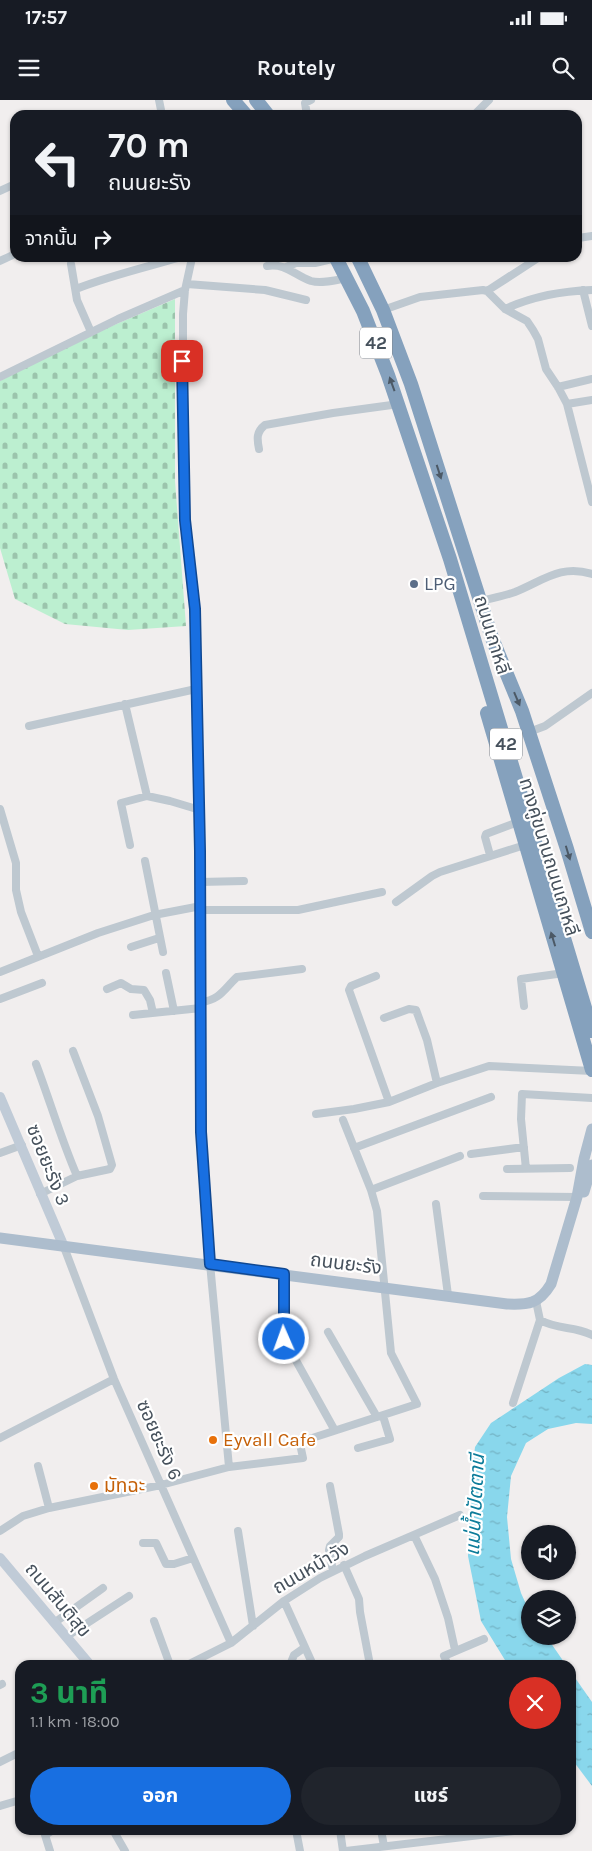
<!DOCTYPE html>
<html lang="th">
<meta charset="utf-8">
<style>
:root{--surface:#171b24;--page:#20242c;--text:#f1f3f6;--muted:#9ea1a6;--accent:#186fe1}
body{margin:0;font-family:Karla,"Noto Sans Thai",sans-serif;background:var(--page);color:var(--text);height:100vh;display:flex;flex-direction:column;font-size:19px;white-space:nowrap}
*{box-sizing:border-box;margin:0}
p{font-size:16px;color:var(--muted)}
.icon{flex:none;width:28px;height:28px;fill:none;stroke:currentColor;stroke-width:2;stroke-linecap:round;stroke-linejoin:round}
.map{position:relative;flex:1;overflow:hidden}
.panel{position:absolute;left:15px;top:1560px;width:561px;height:175px;display:flex;flex-direction:column;background:var(--surface);border-radius:15px;box-shadow:0 1px 4px #0004}
.panel>*{flex:none}
.banner{position:absolute;left:10px;top:10px;width:572px;height:152px;border-radius:15px;box-shadow:0 1px 4px #0004;background:#171b24;color:var(--text);overflow:hidden}
.tools{position:absolute;left:521px;top:1425px;display:grid;gap:10px}
.tools a{display:grid;place-items:center;width:55px;height:55px;border-radius:50%;background:var(--surface);box-shadow:0 1px 4px #0004;font-size:25px}
.pin{position:absolute;display:grid;place-items:center;width:42px;height:42px;color:#fff;margin:-21px;border-radius:10px;box-shadow:0 2px 8px #0006}
.me{position:absolute;width:55px;margin:-28px;rotate:358deg;stroke-linejoin:round;filter:drop-shadow(0 0 4px #0008)}
.turn{display:flex;align-items:center;gap:18px;height:105px;padding:0 15px;font-size:22px}
.turn .icon{width:65px;height:65px;stroke-width:2.5}
.turn b{display:block;font-size:35px;line-height:42px}
.then{display:flex;align-items:center;height:48px;padding:0 15px;background:#0003;gap:10px;font-size:19px}
.round{display:grid;place-items:center;flex:none;width:52px;height:52px;border-radius:26px;background:var(--page)}
.overview{display:flex;align-items:center;justify-content:space-between;height:85px;padding:0 15px}
h1{font-size:30px;font-weight:700;line-height:38px;color:#1e9e55}
.cta{display:flex;gap:10px;margin-top:auto;padding:10px 15px}
.cta a{flex:1;height:58px;border-radius:30px;background:var(--accent);color:#fff;font-size:20px;font-weight:700;line-height:58px;text-align:center}
.cta a+a{background:var(--page);color:var(--text)}
.status{display:flex;justify-content:space-between;align-items:center;height:35px;padding:0 25px;background:var(--surface);direction:ltr}
.status svg{height:14px;fill:currentColor}
header{display:flex;justify-content:space-between;align-items:center;height:65px;padding:0 15px;background:var(--surface);font-size:22px;font-weight:700}
.map>svg:first-child{display:block}
</style>
<div class="status"><b>17:57</b><svg viewBox="0 0 49 12"><path d="M0 12V9h3v3zM5 12V6h3v6zM10 12V3h3v9zM15 12V0h3v12zM26 1h20v11H26zM47 4h2v5h-2z"/></svg></div>
<header><svg class="icon" aria-label="menu" viewBox="0 0 24 24"><path d="M4 6h16M4 12h16M4 18h16"/></svg>Routely<svg class="icon" aria-label="search" viewBox="0 0 24 24"><circle cx="10" cy="10" r="6"/><path d="M15 15l6 6"/></svg></header>
<div class="map">
<svg width="592" height="1751" viewBox="0 0 592 1751">
<defs>
<pattern id="cemetery-stones" width="16" height="16" patternUnits="userSpaceOnUse" patternTransform="scale(1.25)"><rect width="16" height="16" fill="#bcefd0"/><path d="M2 7V4a2 2 0 0 1 4 0v3zM10 15v-3a2 2 0 0 1 4 0v3z" fill="#9bc4ac"/></pattern>
<pattern id="water-ripples" width="26" height="14" patternUnits="userSpaceOnUse" patternTransform="scale(1.25)"><rect width="26" height="14" fill="#89d7ec"/><path d="M2 4q2-2 4 0t4 0M15 11q2-2 4 0t4 0" fill="none" stroke="#72b1c2"/></pattern>
</defs>
<rect width="100%" height="100%" fill="#f1eeee"/>
<!-- cemetery -->
<path fill="url(#cemetery-stones)" d="M175 199V381L186 526 128 530 65 524 15 499 0 448V281L72 243Z"/>
<!-- water -->
<path fill="url(#water-ripples)" d="M585 1264 592 1265V1324L576 1323 548 1329 526 1343 511 1376 507 1417 511 1459 521 1493 530 1513V1536H546L566 1565H508L481 1521 468 1456 471 1381 475 1347 491 1323 559 1278Z
M571 1572 592 1602V1686L571 1658Z"/>
<g fill="none" stroke-linecap="round" stroke-linejoin="round">
<!-- street -->
<path stroke="#bec8d0" stroke-width="8" d="M159 0 162 15
M307 15 305 3 311 0
M474 15 489 0
M0 91 15 84
M578 138 592 136
M192 158 185 190 183 214V296L185 420 195 509 200 751 201 1032 208 1142 229 1367
M0 161 15 154
M71 164 77 200 91 232
M267 166C286 163 294 175 311 181 322 184 336 180 348 178
M286 167 296 163H315L336 158
M187 184 265 190 306 200
M76 189C109 176 143 168 178 158
M583 190 592 226
M487 191 538 158
M505 209C531 197 562 191 592 190
M383 210 420 197 483 190 487 191 505 209 527 221 533 230 538 239 546 269 558 287 567 304 592 402
M0 277 118 219 185 190
M558 287 592 279
M567 304 592 300
M259 349C257 339 256 332 265 325L333 313 399 304
M481 501C493 498 504 496 515 492 543 481 560 464 592 474
M125 604 147 696
M29 626 196 589
M529 632 545 626 592 593
M0 709 16 763V790L21 812 38 856
M130 745 121 703 147 696 170 701 200 710
M490 755 485 737 486 734 518 722
M145 761 163 852
M200 782 244 781
M396 802 432 776 440 772 525 745
M200 810H298L382 792
M131 847 159 838
M0 872 98 833 154 815 201 806
M166 873 174 911
M376 876 351 886 349 890 389 1002
M107 889 121 883 131 889 144 890 150 900 153 913
M0 899 42 883
M201 902C220 900 224 889 237 877L302 869
M524 906 521 879 564 873
M133 915 201 908
M384 918 409 909 416 910 427 940 437 983
M36 964C50 1001 61 1039 77 1076
M316 1014 354 1009 389 1002 437 983 489 966 592 971
M354 1048 491 997
M0 1053 22 1045
M471 1054 524 1047
M507 1069 570 1068
M526 1069 521 1019 522 994 592 998
M371 1090 460 1056
M40 1094 77 1076 110 1069 112 1065 98 1016 73 951
M483 1096 577 1097
M436 1104 448 1195
M64 1147 114 1279 231 1543
M284 1174V1239L334 1329
M540 1220C558 1230 574 1226 592 1235
M328 1232 377 1317
M513 1303 540 1220 536 1201
M0 1338 114 1279
M358 1348 390 1339 383 1316
M38 1366 49 1408
M330 1386 339 1434V1437L330 1446 329 1450 333 1471
M0 1431 23 1416 49 1408 161 1385 229 1367 303 1358 300 1344 303 1341 417 1304 391 1253 377 1111 371 1090 343 1020
M238 1431 253 1526
M414 1435 435 1479 448 1518 455 1550
M143 1443H156L166 1464H174L193 1458
M344 1465 359 1499 360 1512 370 1565
M284 1501 313 1565
M154 1521 170 1565
M54 1523 103 1488
M66 1537 129 1496
M187 1565 231 1543 284 1501 320 1478 365 1456 460 1415
M290 1565 294 1555 304 1548
M448 1565 444 1556 484 1539
M0 1585 2 1584
M0 1662 20 1652
M0 1706 20 1700
M113 1730 125 1751
M296 1730 300 1751
M340 1730 343 1751
M381 1730 384 1746
M50 1751 45 1735 53 1730
M346 1751 514 1731"/>
<!-- secondary -->
<path stroke="#c0cbd7" stroke-width="10" d="M0 997 64 1147
M0 1458 90 1565"/>
<!-- primary -->
<path stroke="#adbdcd" stroke-width="11" d="M584 1092 592 1065
M0 1138 507 1204C528 1205 539 1204 551 1184L577 1097 584 1059 592 1029"/>
<!-- highway -->
<path stroke="#85a1bd" stroke-width="14" d="M233 0 246 15
M256 0 268 15
M336 158 363 211 388 275 450 459 592 931
M358 158 383 210 411 284 492 538 522 611 567 749 592 832
M487 613 592 970"/>
</g>
<!-- one-way arrows -->
<defs><path id="oneway-solid" d="M-6-.8H1V-3.2L6.5 0L1 3.2V.8H-6Z" transform="scale(1.25)"/></defs>
<g fill="#4c5966">
<use href="#oneway-solid" transform="translate(392 284) rotate(-110)"/>
<use href="#oneway-solid" transform="translate(439 372) rotate(72)"/>
<use href="#oneway-solid" transform="translate(517 599) rotate(67)"/>
<use href="#oneway-solid" transform="translate(568 753) rotate(73)"/>
<use href="#oneway-solid" transform="translate(553 839) rotate(-107)"/>
</g>
<g fill="none" stroke-linecap="round" stroke-linejoin="round">
<!-- route casing -->
<g stroke="#104892" stroke-width="12">
<path id="route" d="M182 261 185 420 195 509 200 751 201 1032 210 1164 284 1174V1239"/>
</g>
<!-- route -->
<use href="#route" stroke="#186fe1" stroke-width="9"/>
</g>
<!-- markers -->
<circle fill="#5c6f8a" stroke="#fff" stroke-width="2" cx="414" cy="484" r="5"/>
<g fill="#e8710a" stroke="#fff" stroke-width="2">
<circle cx="213" cy="1340" r="5"/>
<circle cx="94" cy="1386" r="5"/>
</g>
<g text-anchor="middle" dominant-baseline="central" stroke-width="4.5" stroke-linejoin="round" paint-order="stroke">
<!-- shield labels -->
<g fill="#fff" stroke="#7e858d" stroke-width="1">
<rect x="360" y="227.5" width="32" height="31" rx="4"/>
<rect x="490" y="628.5" width="32" height="31" rx="4"/>
</g>
<g font-size="18" font-weight="bold" fill="#46515c">
<text x="376" y="243">42</text>
<text x="506" y="644">42</text>
</g>
<!-- service labels -->
<g font-size="19" fill="#4e5e75" stroke="#fff" text-anchor="start">
<text x="424" y="484">LPG</text>
</g>
<!-- street labels -->
<g font-size="19" fill="#46515c" stroke="#fff">
<text transform="translate(492 535) rotate(73)">ถนนเกาหลี</text>
<text transform="translate(549 757) rotate(73)">ทางคู่ขนานถนนเกาหลี</text>
<text transform="translate(48 1065) rotate(68)">ซอยยะรัง 3</text>
<text transform="translate(346 1164) rotate(7)">ถนนยะรัง</text>
<text transform="translate(159 1340) rotate(66)">ซอยยะรัง 6</text>
<text transform="translate(311 1468) rotate(-30)">ถนนหน้าวัง</text>
<text transform="translate(58 1500) rotate(50)">ถนนสันติสุข</text>
</g>
<!-- food labels -->
<g font-size="19" fill="#c56008" stroke="#fff" text-anchor="start">
<text x="223" y="1340">Eyvall Cafe</text>
<text x="104" y="1386">มัทฉะ</text>
</g>
<!-- water labels -->
<g font-size="20" font-style="italic" fill="#0c7c9a" stroke="#fff">
<text transform="translate(475 1405) rotate(-87)">แม่น้ำปัตตานี</text>
</g>
</g>
</svg>
<div class="tools">
<a><svg class="icon" aria-label="sound" viewBox="0 0 24 24"><path d="M4 9h4l5-4v14l-5-4H4zM17 9q2 3 0 6"/></svg></a>
<a><svg class="icon" aria-label="layers" viewBox="0 0 24 24"><path d="M12 4l9 5-9 5-9-5zM3 14l9 5 9-5"/></svg></a>
</div>
<div class="pin" style="left:182px;top:261px;background:#d93025"><svg class="icon" aria-label="arrive" viewBox="0 0 24 24"><path d="M6 21V4h12l-3 4 3 4H6"/></svg></div>
<svg class="me" style="left:284px;top:1239px" viewBox="-20 -20 40 40"><circle r="17" fill="#186fe1" stroke="#fff" stroke-width="3"/><path d="M0-11L8 9 0 5-8 9z" fill="#fff"/></svg>
<div class="banner">
<div class="turn"><svg class="icon" aria-label="left" viewBox="0 0 24 24"><path d="M17 20v-9H6M10 6l-5 5 5 5"/></svg><div><b>70 m</b>ถนนยะรัง</div></div>
<div class="then">จากนั้น<svg class="icon" aria-label="right" viewBox="0 0 24 24"><path d="M7 20v-9h11M14 6l5 5-5 5"/></svg></div>
</div>
<section class="panel">
<div class="overview"><div><h1>3 นาที</h1><p>1.1 km · 18:00</p></div><a class="round" style="background:#d93025;color:#fff"><svg class="icon" aria-label="close" viewBox="0 0 24 24"><path d="M6 6l12 12M18 6L6 18"/></svg></a></div>
<div class="cta"><a>ออก</a><a>แชร์</a></div>
</section>
</div>
